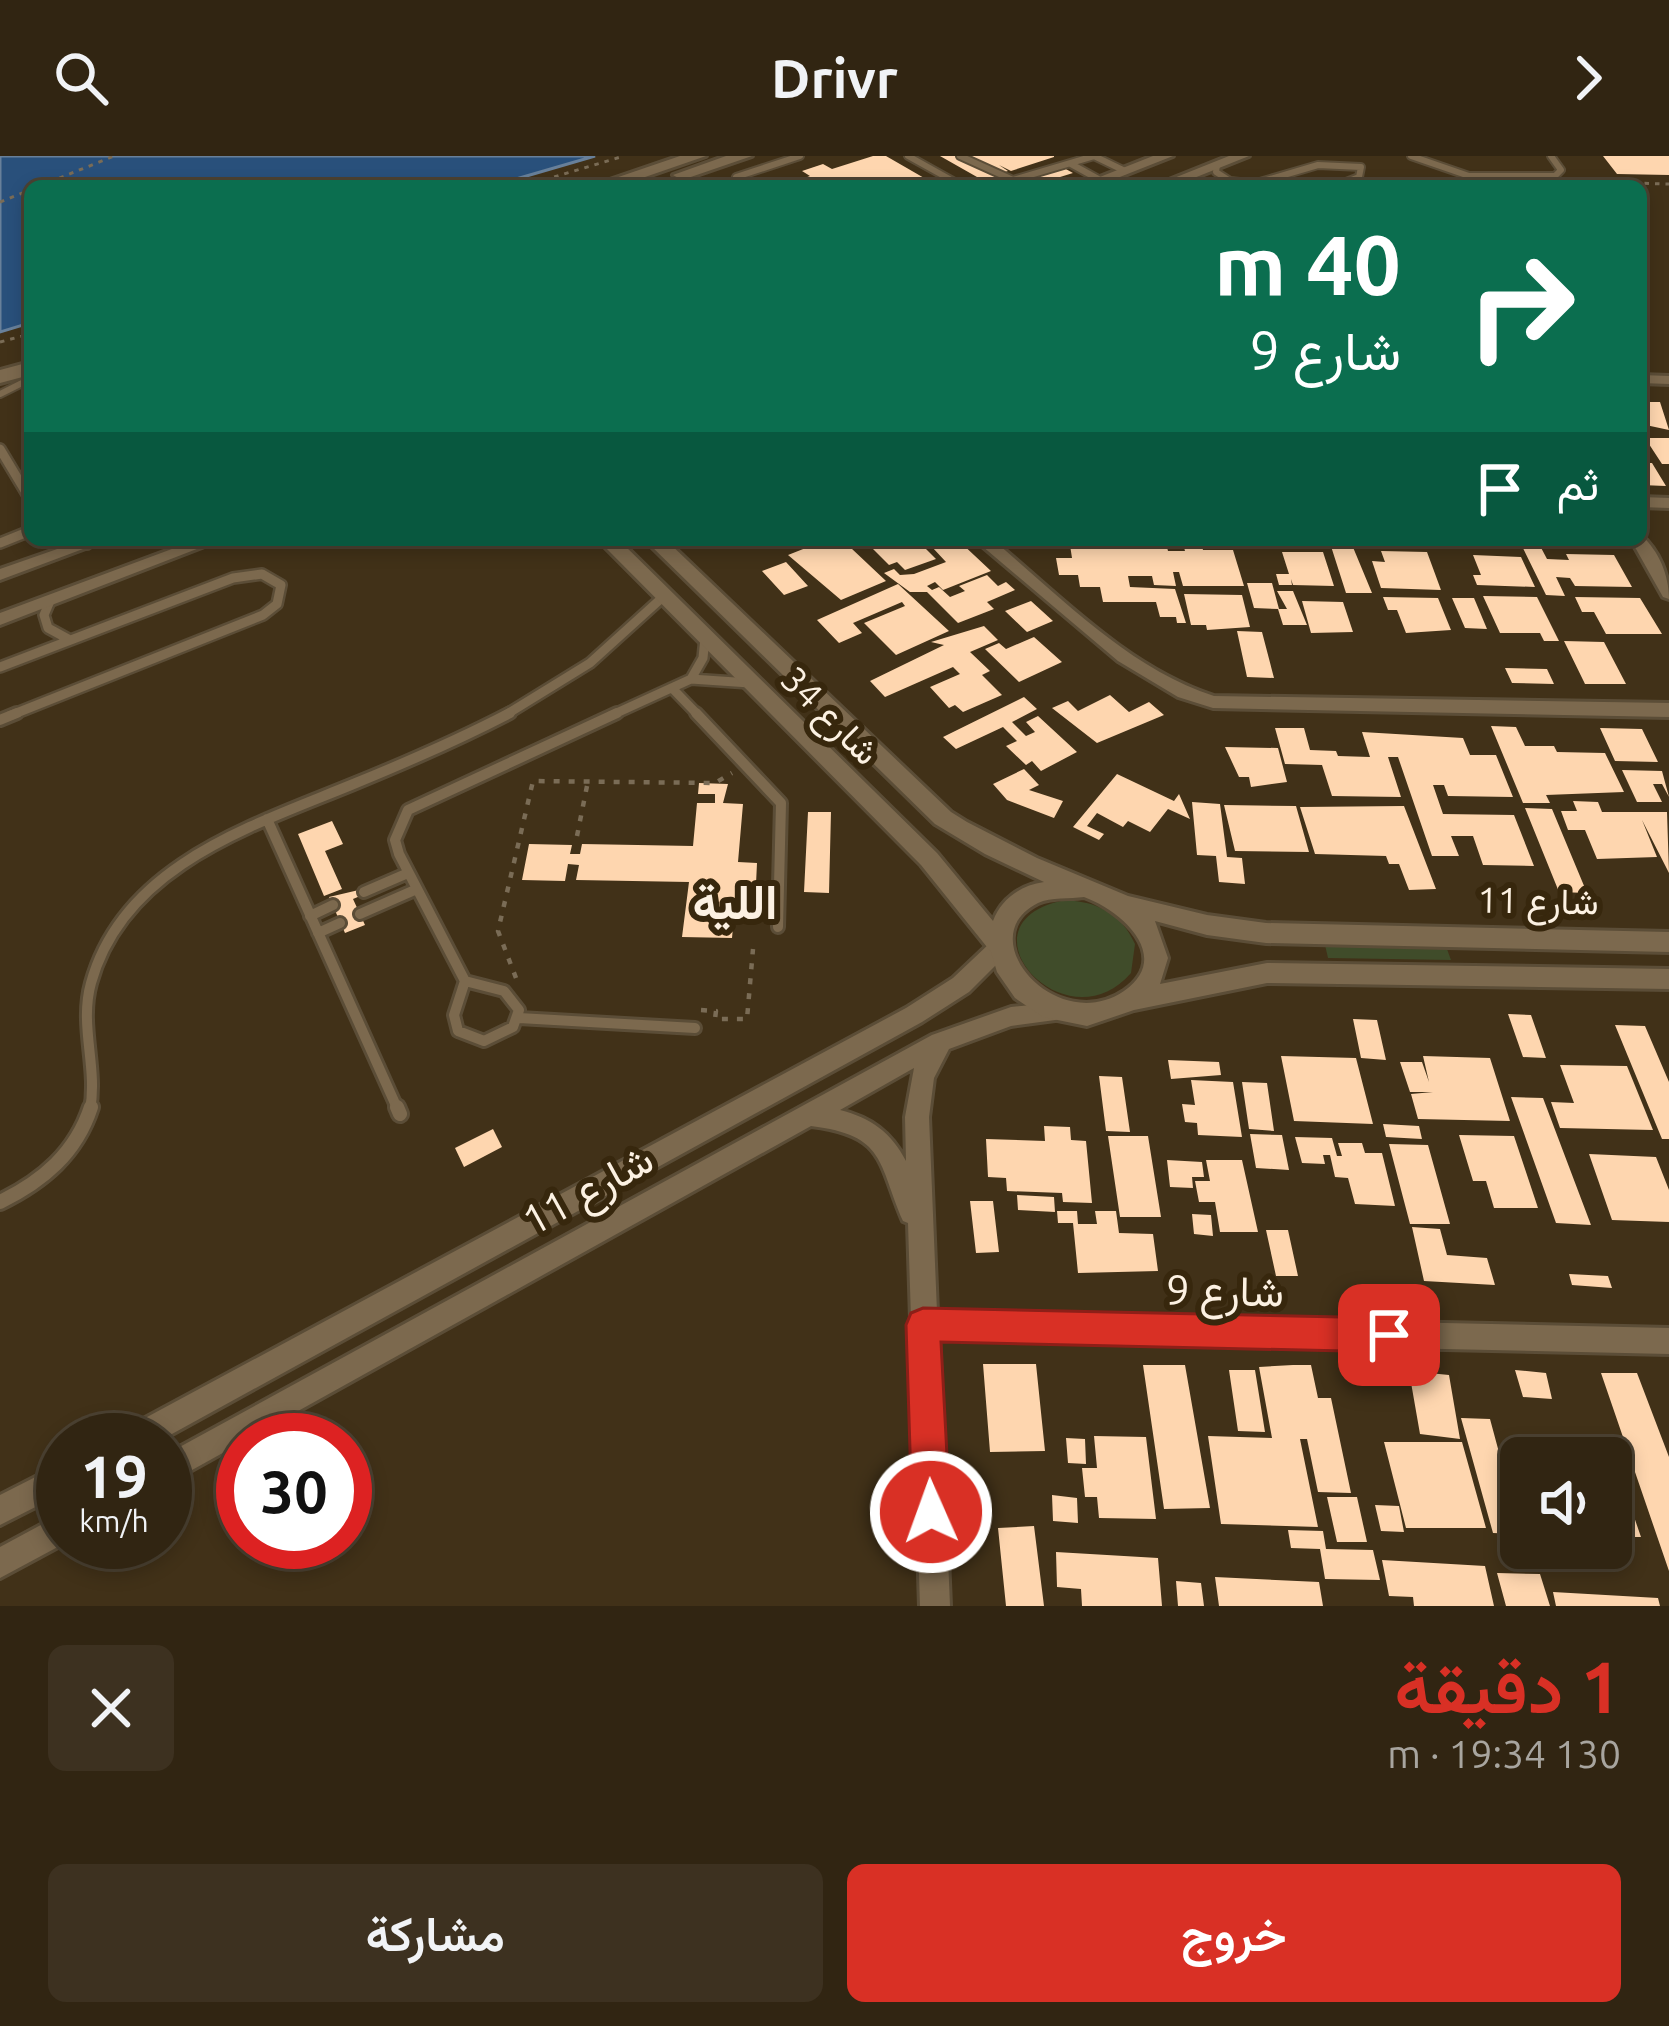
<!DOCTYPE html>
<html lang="ar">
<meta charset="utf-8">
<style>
:root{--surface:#312512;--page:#3d3120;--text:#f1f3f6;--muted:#a8a59f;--line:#4c4232;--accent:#d93025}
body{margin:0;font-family:Ubuntu,Vazirmatn,sans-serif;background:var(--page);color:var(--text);direction:rtl;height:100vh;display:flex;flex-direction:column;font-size:45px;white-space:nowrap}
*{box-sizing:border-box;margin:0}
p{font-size:39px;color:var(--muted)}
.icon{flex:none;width:66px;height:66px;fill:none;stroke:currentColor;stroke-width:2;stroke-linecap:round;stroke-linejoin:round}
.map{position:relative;height:1450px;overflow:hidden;direction:ltr}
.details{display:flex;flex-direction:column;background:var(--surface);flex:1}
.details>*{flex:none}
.top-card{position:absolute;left:24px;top:24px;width:1623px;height:366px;border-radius:18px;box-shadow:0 6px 18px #0003,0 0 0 3px var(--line);direction:rtl;background:#0b6e4f;color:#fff;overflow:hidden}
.tools{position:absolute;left:1500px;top:1281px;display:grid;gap:24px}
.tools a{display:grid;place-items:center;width:132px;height:132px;border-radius:18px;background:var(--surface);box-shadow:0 6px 18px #0003,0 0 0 3px var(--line);font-size:60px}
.speed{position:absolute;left:36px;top:1257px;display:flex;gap:24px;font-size:60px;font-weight:700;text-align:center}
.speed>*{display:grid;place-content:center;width:156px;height:156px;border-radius:50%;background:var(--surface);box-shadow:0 6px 18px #0003,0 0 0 3px var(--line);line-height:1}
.speed small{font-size:30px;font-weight:400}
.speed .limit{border:18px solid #d22;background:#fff;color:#111}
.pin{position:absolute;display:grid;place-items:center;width:102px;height:102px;color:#fff;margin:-51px;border-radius:24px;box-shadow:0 6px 18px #0006}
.me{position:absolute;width:132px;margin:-66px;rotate:358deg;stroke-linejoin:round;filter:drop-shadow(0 0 9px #0008)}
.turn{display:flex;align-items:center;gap:42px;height:252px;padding:0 48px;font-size:54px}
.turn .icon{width:156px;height:156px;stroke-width:2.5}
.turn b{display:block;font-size:84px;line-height:102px}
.then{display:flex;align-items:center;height:114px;padding:0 48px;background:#0003;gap:24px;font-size:45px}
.round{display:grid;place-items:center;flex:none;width:126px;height:126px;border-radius:18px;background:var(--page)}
.summary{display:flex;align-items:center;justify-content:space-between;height:204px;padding:0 48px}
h1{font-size:72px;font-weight:600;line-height:90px;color:var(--accent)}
.action{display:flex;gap:24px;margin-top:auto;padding:24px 48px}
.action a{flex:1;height:138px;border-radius:18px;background:var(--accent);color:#fff;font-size:48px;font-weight:600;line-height:138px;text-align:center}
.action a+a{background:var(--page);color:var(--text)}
header{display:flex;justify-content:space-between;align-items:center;height:156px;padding:0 48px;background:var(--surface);font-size:54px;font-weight:600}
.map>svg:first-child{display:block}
</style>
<header><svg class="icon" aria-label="forward" viewBox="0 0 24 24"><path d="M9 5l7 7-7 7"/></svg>Drivr<svg class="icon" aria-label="search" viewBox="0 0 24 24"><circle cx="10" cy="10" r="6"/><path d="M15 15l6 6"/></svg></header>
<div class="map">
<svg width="1669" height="1450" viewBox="0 0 1669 1450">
<rect width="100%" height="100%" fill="#413118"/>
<!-- green -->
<path fill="#404c2a" d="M1065 744C1098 746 1121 757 1135 788L1131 817C1065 893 952 766 1065 744Z
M1325 789 1447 793 1451 804 1328 802Z"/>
<!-- water -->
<path fill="#29507b" stroke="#68809a" stroke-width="3" d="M0 0H595L492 30H30V167L0 176Z"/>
<!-- building -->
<path fill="#fed6af" d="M873 0H886L938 30H783L810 20 802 15 823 8 832 13Z
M940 0H955L1010 27 1064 12 1073 17 1031 30H999L990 25 984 27 990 30H974L966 25 977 21Z
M966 0H1054V1L1011 15 999 9 1008 15 999 18Z
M1603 0H1669V19L1617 18Z
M1641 246H1660L1669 274 1641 268Z
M1645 282H1669V308H1662Z
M1641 307H1652L1666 330 1641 329 1645 324Z
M826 384H869L851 392 886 425 841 444 788 399Z
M891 384H917L936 403 905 414 897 406 889 409 871 391Z
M951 384H958L991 415 943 434 935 426 927 430 932 434 939 431 950 441 965 435 959 430 987 419 998 430 1006 426 1015 434 987 446 994 453 958 467 927 436H910L884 417 894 413 900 419 914 418 946 406 932 391Z
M1143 384H1165L1168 395H1185L1182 384H1200L1203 394H1233L1244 430H1183L1179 416H1173L1176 430 1154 429 1152 420H1128L1130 431 1175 433 1186 467H1177L1176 461H1160L1156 446H1103L1100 431H1080L1078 419H1059L1056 402H1072L1070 389 1145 390Z
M1329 384H1350L1372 437H1346Z
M1519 384H1537L1547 403 1569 404 1566 398 1614 399 1632 431 1575 430 1570 422 1556 421 1565 440 1546 439Z
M1381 395 1427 396 1441 434 1381 432 1372 405 1385 406Z
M1282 396H1323L1334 430 1293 429 1291 423 1292 429H1279L1276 418H1289Z
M1473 399 1521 401 1535 431 1477 429 1473 419H1481Z
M786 406 808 430 784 439 762 415Z
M1247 427H1272L1279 453 1254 452Z
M898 428 949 475 896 499 864 467 905 450 902 446 853 467 862 477 839 487 817 464Z
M1277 435H1293L1307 469H1283L1278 453H1287Z
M1184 438 1242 439 1250 471 1207 474 1206 469H1191Z
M1483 440 1537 441 1559 485H1544L1540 477H1500Z
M1383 441 1438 442 1451 474 1406 477 1397 454H1388Z
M1575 441 1640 442 1662 478H1606L1594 456H1582Z
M1452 442H1474L1487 473 1465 472Z
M1031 445 1053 465 1027 476 1005 455Z
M1302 445 1343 446 1353 476 1311 477Z
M984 470 998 484 970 496 990 515 982 519 1002 539 963 556 955 549 949 552 930 531 960 518 953 511 885 541 870 525 944 489 931 486Z
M1237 475 1262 476 1274 522 1247 521Z
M1034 481 1062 506 1019 526 985 493 999 487 1006 493Z
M1564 485 1604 486 1626 528H1585Z
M1505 512 1547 513 1554 528 1512 527Z
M1110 539 1129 556 1149 546 1164 559 1097 587 1052 552 1068 545 1078 555Z
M1024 541 1037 553 1012 566 1026 580 1035 576 1026 566 1038 560 1077 596 1041 615 1032 605 1026 609 1006 590 1017 585 1003 571 956 593 943 581Z
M1491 570 1516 571 1525 590H1554L1557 596 1605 597 1624 636 1546 639 1550 647H1523Z
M1275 572H1304L1310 594 1336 595 1338 600 1370 601 1362 576 1463 582 1470 599H1496L1513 641 1448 640 1444 629H1433L1443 658 1514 659 1534 710 1483 709 1473 680H1451L1459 700H1432L1398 601H1388L1401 641 1332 640 1322 609 1285 608Z
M1600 572 1642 573 1658 606 1615 605Z
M1225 591 1278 592 1287 626 1251 631 1249 621H1239Z
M1024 613 1039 629 1029 634 1063 645 1054 662 1007 644 993 628Z
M1622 614 1662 615 1669 641 1662 628H1653L1662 646H1637Z
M1117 618 1174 645 1179 638 1190 663 1168 653 1150 676 1128 665 1123 671 1097 657 1087 670 1104 678 1099 684 1073 671Z
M699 627 728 628 723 647 743 648 738 706 757 707 756 728H737L732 782 682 781 689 726 576 724 579 709 568 708 565 725 522 724 529 688 572 689 570 698H580L582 688 693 690 697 647H715V638H698Z
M1573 645 1598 646 1602 656H1667L1669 717 1642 664 1657 701 1597 703 1585 674H1568L1561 655H1577Z
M1192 646 1220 648 1227 701 1242 702 1245 728 1219 726 1216 700 1197 699Z
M1224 649 1296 650 1309 696 1235 695Z
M1404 650 1436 733 1409 734 1399 708H1389L1386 700 1315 698 1300 651Z
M1525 652 1552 653 1587 737 1559 736Z
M808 656H831L829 737 804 736Z
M332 665 343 688 325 695 342 733 324 740 298 678Z
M363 733 365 738 353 743 365 769 345 777 329 741Z
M1508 858 1531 859 1546 902 1523 901Z
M1353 863 1377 864 1386 904 1361 902Z
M1615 869 1645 870 1669 926V983H1662Z
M1281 900 1356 902 1373 968 1294 965Z
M1423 900 1490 902 1510 965 1418 963 1411 938 1433 936H1410L1400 906H1422L1429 926Z
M1168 904 1219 906 1221 919 1171 923Z
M1560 909 1627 910 1653 974 1560 972 1551 946 1574 947Z
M1099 920 1122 921 1130 976 1106 975Z
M1191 924 1233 926 1242 981 1198 979 1197 967 1185 966 1182 948 1195 949Z
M1242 926 1267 927 1274 975 1249 973Z
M1511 941 1543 942 1591 1069 1556 1067Z
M1383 968 1419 970 1422 983 1386 981Z
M1044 970 1070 971 1071 984 1086 985 1092 1047 1063 1046 1062 1037 1007 1035 1006 1022 988 1021 986 983 1045 985Z
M493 973 502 991 464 1011 455 992Z
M1250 978 1282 979 1289 1014 1256 1012Z
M1459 979 1514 980 1538 1052H1494L1486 1025H1473Z
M1108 980H1148L1161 1061H1120Z
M1295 981 1332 982 1337 1000H1342L1338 987H1362L1365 997H1382L1395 1050 1355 1048 1348 1022 1335 1021 1330 999H1323L1325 1008 1302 1007Z
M1389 988 1428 989 1450 1068H1410Z
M1589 998 1656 1001 1669 1034V1066L1612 1064Z
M1167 1004 1202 1006 1204 1021H1192L1193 1032 1170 1031Z
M1206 1004H1242L1258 1076H1220L1215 1046H1199L1195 1025H1210Z
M1017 1039 1054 1041 1055 1056 1018 1054Z
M970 1045H993L999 1096 976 1097Z
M1057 1055H1077L1078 1068H1097L1095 1055H1116L1119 1077 1153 1078 1158 1115 1078 1117 1073 1067H1058Z
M1192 1058 1211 1059 1213 1080 1194 1078Z
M1412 1071 1440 1073 1447 1099 1487 1102 1495 1129 1424 1125Z
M1266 1074H1288L1298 1120H1276Z
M1569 1118 1608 1120 1612 1132 1572 1129Z
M983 1208H1036L1045 1295 990 1296Z
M1143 1209H1185L1210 1352 1164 1353Z
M1293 1209H1311L1318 1242H1331L1351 1337 1318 1336 1307 1283H1300L1318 1371 1221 1368 1208 1280 1272 1282 1259 1211Z
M1229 1214H1255L1265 1276 1238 1275Z
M1515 1214 1546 1217 1552 1243 1523 1241Z
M1409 1215 1449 1219 1460 1283 1420 1278Z
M1601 1217H1637L1669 1301V1415Z
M1461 1262 1490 1263 1521 1378 1493 1377Z
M1094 1280 1146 1281 1156 1363 1099 1362 1097 1341H1085L1082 1312H1097Z
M1066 1282 1085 1283 1086 1308 1068 1307Z
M1384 1286H1462L1486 1372H1406Z
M1612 1297 1641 1381H1611Z
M1052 1339 1077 1342 1078 1367 1053 1365Z
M1327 1341H1357L1367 1386H1337Z
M1375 1349 1399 1350 1404 1376 1381 1375Z
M1034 1370 1044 1450H1006L998 1372Z
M1288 1374 1323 1375 1326 1393 1373 1394 1380 1424 1325 1423 1320 1393 1291 1392Z
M1056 1396 1158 1402 1162 1450H1082L1081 1433 1057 1431Z
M1382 1404 1485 1410 1494 1450H1414L1413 1441 1389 1440Z
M1497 1417 1540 1418 1550 1450H1506Z
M1215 1421 1319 1426 1323 1450H1219Z
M1176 1425 1201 1427 1204 1450H1178Z
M1553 1436 1658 1442 1660 1450H1556Z"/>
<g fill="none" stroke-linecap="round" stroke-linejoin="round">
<!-- service-far3 casing -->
<g stroke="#5b4d37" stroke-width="10">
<path id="service-far3" d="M908 0 962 30
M960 0 1013 24 1094 0
M1094 0 1125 15
M1411 0 1469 20H1555L1561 14 1551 0
M1071 8 1100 24
M1217 9 1216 16 1230 25 1249 27
M733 30 736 21 800 0
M1246 30 1318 9 1361 11 1359 21 1336 30
M0 238 30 223"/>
</g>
<!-- service-far2 casing -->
<g stroke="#5b4d37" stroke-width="14">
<path id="service-far2" d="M0 293 30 343
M63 384 87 388
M0 387 30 375
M50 445 44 459 48 472 70 484
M0 511 233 422 262 418 281 429 277 448 263 459 9 560
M691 523 703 502 705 482
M672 532 699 560
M504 560 590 507 664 440
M610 560 691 523 750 527"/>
</g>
<!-- service-far1 casing -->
<g stroke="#5b4d37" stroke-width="16">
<path id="service-far1" d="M696 557 781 647 778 771
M0 564 17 557
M267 663 398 954
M364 736 408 717
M360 758 417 733
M310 760 333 749
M318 777 340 767
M465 825 399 698 395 684 408 654 617 557
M465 825 504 835 519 854 513 871 484 885 458 875 454 859Z
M519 862 695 872
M90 954C98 911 79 870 91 827 123 710 251 670 351 629 405 607 458 584 510 557"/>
</g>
<!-- service casing -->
<g stroke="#5b4d37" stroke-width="20">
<path id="service" d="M397 951 400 958
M0 1046C43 1025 76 997 91 951"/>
</g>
<!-- minor casing -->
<g stroke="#5b4d37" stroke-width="6">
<path id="minor" d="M1641 219 1669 220V228L1641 227Z
M1641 341 1669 342V352L1641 351Z
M1641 379C1659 395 1669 419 1669 443L1663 441 1631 384H1641Z
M83 384H107L0 424V413Z
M196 384H220L0 469V457Z
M975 384H993C1061 441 1128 512 1214 540L1669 547V561L1213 552 1178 541 1118 505Z
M998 784 1006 787 1009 793 1006 799 969 836 922 866 161 1284H119L123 1274 906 852 953 822 990 787Z
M1062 846 1070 848 1073 855 1070 862 1011 870 949 893 934 922 929 961 937 1156 1669 1172V1198L939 1182 950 1450H920L908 1067 903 1065C878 1007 886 979 811 970L165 1329V1299L932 879 1011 851ZM914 912 905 961 906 1005C891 976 871 962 840 954Z
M63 1307V1337L0 1369V1339Z
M63 1357V1386H67L0 1422V1391Z"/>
</g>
<!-- tertiary casing -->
<g stroke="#5b4d37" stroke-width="6">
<path id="tertiary" d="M1153 0H1173L1097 30H1077Z
M1229 0H1249L1174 30H1154Z
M598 384H619L937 697 993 765C1001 743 1021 729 1044 726L985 698 935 668 645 384H666L951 656 967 666 1037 702 1128 740 1207 759 1266 767 1669 776V796L1266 787 1207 779 1155 765 1168 802 1160 828 1267 807 1669 813V833L1267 827 1134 854 1087 870 1043 861 1015 842 997 816 991 796 921 709ZM1084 741C1120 754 1174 800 1124 835 1056 881 969 781 1038 747 1051 741 1070 743 1084 741Z"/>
</g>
<!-- secondary casing -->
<g stroke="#5b4d37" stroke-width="6">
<path id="secondary" d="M680 0H706L619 30H592Z
M726 0H752L682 24 673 19Z
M30 206V219L0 227V214Z"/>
</g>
<!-- path-far1 -->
<path stroke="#7a6c56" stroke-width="3" stroke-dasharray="4.5 6" stroke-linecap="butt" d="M1592 26 1669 28
M40 30 114 0
M524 30 624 0
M0 46 30 34
M0 186 30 178"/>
<!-- path -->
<path stroke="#7a6c56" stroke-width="4.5" stroke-dasharray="6 9" stroke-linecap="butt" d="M577 680 588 625
M516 822 498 775 533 625 715 627 732 617
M701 854 716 855 715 863H747L753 793"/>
<!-- service-far3 -->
<use href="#service-far3" stroke="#7c694e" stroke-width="6"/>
<!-- service-far2 -->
<use href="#service-far2" stroke="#7c694e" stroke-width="9"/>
<!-- service-far1 -->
<use href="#service-far1" stroke="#7c694e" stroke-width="10"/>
<!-- service -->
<use href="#service" stroke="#7c694e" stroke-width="14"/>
<!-- minor -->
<use href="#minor" fill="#7c694e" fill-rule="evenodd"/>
<!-- tertiary -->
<use href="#tertiary" fill="#7c694e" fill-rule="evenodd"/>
<!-- secondary -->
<use href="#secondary" fill="#7c694e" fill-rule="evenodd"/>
</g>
<!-- route -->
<path fill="#d93025" stroke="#8d1f18" stroke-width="3" d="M923 1152 1389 1162 1402 1167 1407 1179 1402 1191 1389 1196 941 1186 950 1356 944 1370 931 1375 918 1370 912 1356 906 1169 911 1157Z"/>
<g text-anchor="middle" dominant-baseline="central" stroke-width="12" stroke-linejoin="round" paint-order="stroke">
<!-- street labels -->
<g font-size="36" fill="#fcf1e2" stroke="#37270d">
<text transform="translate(831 559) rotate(45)">شارع 34</text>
<text transform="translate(1538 744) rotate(1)">شارع 11</text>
</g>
<!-- near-street labels -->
<g font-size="42" fill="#fcf1e2" stroke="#37270d">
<text transform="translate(587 1033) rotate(-29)">شارع 11</text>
<text transform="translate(1225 1134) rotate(1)">شارع 9</text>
</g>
<!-- district labels -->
<g font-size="48" font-weight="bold" fill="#fcf1e2" stroke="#37270d">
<text x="735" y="745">اللية</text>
</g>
</g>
</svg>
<div class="tools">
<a><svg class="icon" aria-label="sound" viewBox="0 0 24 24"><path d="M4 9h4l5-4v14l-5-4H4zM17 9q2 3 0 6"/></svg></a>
</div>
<div class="speed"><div>19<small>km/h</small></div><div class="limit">30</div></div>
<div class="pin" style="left:1389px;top:1179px;background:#d93025"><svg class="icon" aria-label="arrive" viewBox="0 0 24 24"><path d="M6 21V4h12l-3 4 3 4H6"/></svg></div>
<svg class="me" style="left:931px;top:1356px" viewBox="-20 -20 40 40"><circle r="17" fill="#d93025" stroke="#fff" stroke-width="3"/><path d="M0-11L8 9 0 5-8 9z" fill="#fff"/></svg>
<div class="top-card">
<div class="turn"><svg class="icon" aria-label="right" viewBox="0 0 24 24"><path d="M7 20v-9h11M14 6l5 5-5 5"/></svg><div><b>40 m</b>شارع 9</div></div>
<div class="then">ثم<svg class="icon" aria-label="arrive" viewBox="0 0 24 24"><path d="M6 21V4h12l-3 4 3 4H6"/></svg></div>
</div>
</div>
<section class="details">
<div class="summary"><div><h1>1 دقيقة</h1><p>130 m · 19:34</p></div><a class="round"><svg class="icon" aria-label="close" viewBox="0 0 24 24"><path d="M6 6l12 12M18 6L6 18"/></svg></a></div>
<div class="action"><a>خروج</a><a>مشاركة</a></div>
</section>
